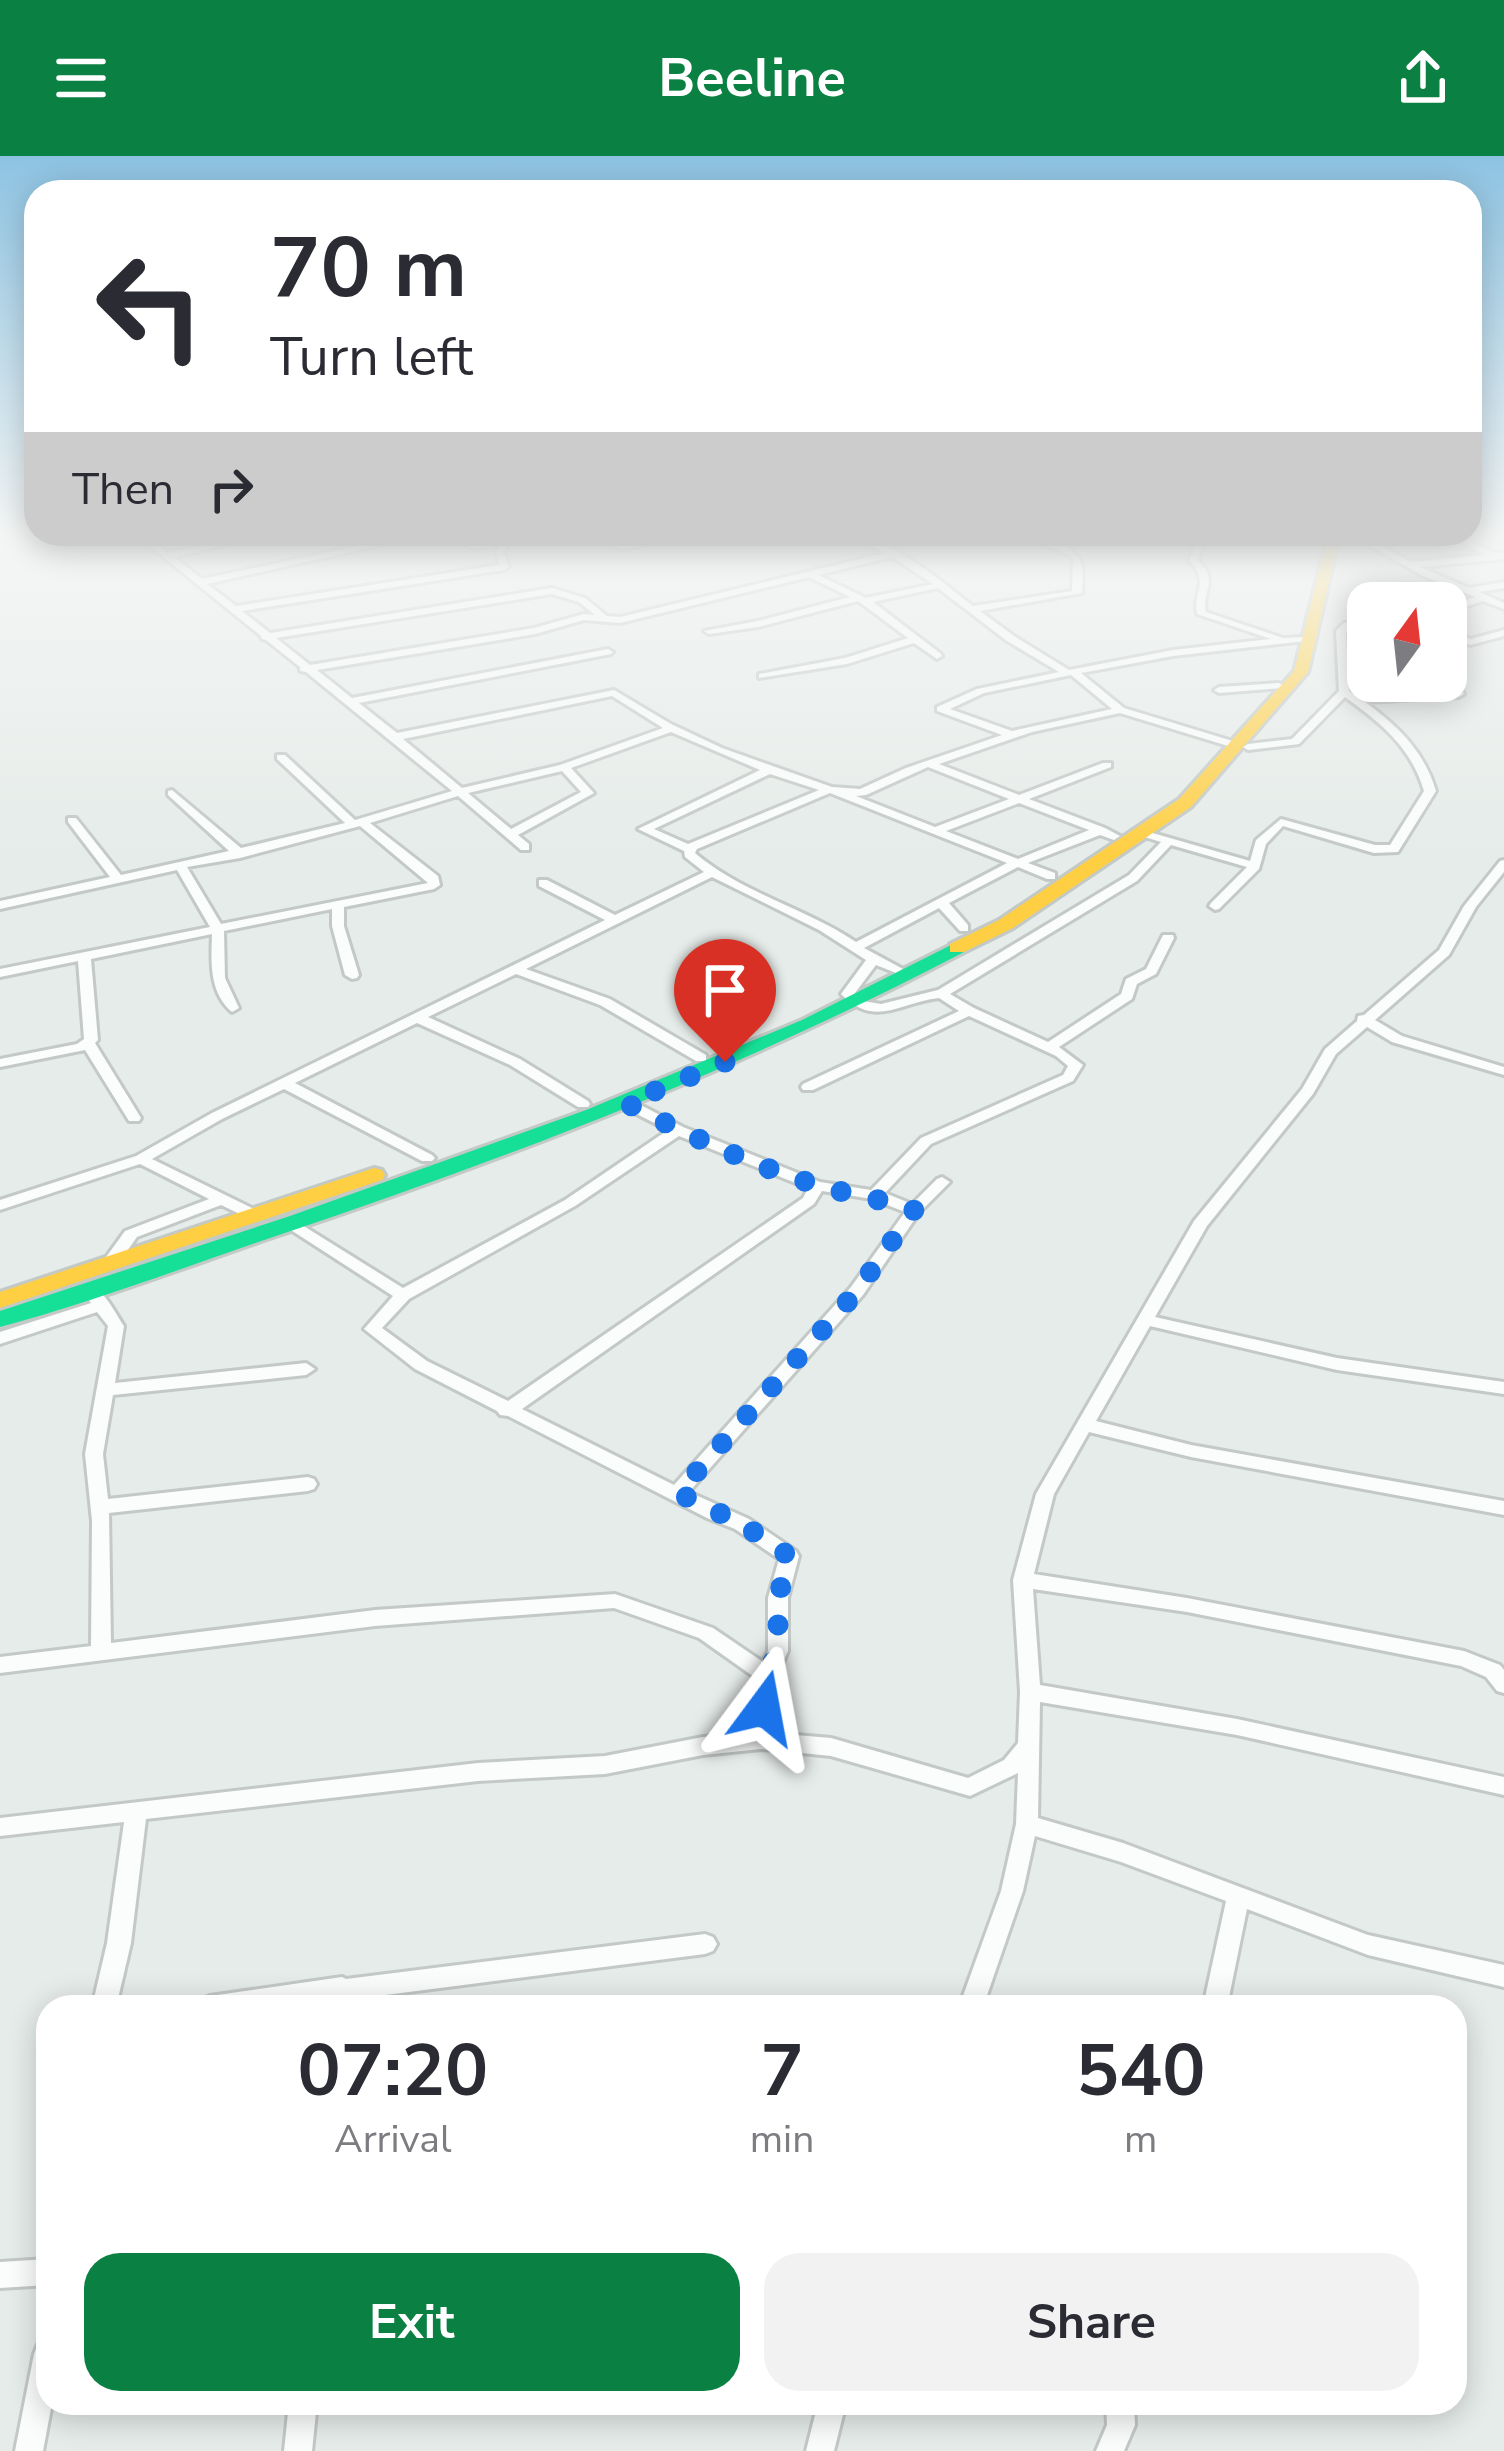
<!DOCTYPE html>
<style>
:root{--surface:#fff;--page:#f2f2f3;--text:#2b2b33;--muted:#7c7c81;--accent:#0b8043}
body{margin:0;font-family:"Nunito Sans",sans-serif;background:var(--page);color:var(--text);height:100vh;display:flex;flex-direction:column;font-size:45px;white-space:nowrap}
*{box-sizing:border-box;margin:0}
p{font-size:39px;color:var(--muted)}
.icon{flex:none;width:66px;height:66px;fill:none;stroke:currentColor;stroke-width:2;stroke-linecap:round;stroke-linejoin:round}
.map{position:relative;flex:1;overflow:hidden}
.drawer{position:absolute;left:36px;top:1839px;width:1431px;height:420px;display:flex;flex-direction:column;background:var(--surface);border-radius:36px;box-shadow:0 6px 30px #0003}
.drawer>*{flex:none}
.top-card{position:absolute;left:24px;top:24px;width:1458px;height:366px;border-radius:36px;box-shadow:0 6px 30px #0003;background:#fff;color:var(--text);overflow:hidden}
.needle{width:78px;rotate:15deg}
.tools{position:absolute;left:1347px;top:426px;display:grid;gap:24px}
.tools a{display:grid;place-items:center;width:120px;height:120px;border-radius:24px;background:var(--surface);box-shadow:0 6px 30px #0003;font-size:60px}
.pin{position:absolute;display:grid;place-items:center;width:102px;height:102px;color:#fff;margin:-123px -51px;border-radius:50% 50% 50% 0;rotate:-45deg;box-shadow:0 0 12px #0007}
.pin .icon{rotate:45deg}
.me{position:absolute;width:132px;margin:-66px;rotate:13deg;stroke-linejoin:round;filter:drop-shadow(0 0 9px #0008)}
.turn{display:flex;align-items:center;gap:42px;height:252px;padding:0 48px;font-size:54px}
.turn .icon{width:156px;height:156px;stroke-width:2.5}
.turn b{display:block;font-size:84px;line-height:102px}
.then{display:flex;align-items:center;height:114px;padding:0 48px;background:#0003;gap:24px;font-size:45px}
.eta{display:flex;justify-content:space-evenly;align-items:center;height:204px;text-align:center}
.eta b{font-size:72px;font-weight:700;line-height:84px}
.cta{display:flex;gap:24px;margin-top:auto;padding:24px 48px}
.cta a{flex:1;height:138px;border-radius:36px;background:var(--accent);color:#fff;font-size:48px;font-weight:700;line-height:138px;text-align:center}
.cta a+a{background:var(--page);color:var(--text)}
header{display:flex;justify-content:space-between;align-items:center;height:156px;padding:0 48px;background:var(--accent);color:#fff;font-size:54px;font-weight:700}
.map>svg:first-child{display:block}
</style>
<header><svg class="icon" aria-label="menu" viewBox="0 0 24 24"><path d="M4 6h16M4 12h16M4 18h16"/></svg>Beeline<svg class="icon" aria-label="share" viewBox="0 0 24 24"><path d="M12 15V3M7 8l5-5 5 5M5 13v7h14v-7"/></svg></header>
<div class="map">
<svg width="1504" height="2295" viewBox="0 0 1504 2295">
<rect width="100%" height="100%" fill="#e6ece9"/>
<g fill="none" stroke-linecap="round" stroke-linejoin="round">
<!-- street casing -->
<g stroke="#c3c9c6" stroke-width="6">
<path id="street" d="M135 378H144L168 397 256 378H272L174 401 202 423 415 378H431L207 428 236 450 499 409 496 396 500 389 474 393 444 378C456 378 462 384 473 386 489 389 535 378 556 378L509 387 504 396 509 411 504 414 242 455 270 477 552 432 585 442 607 460 620 461 885 397 841 378C887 378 938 423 973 450L1072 435 1073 404 1069 399 1019 378C1034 378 1077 390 1081 406 1084 415 1082 428 1082 437L980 455 1014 480 1069 514 1173 494 1271 483 1197 458C1192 435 1211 427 1189 405L1198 378H1206L1198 404C1220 426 1201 434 1206 456L1283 482 1305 481V485L1173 500 1081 517 1124 552 1236 586V590H1228L1120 557 1032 576 939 608 1019 639 1103 607H1111V611L1029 643 1105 672 1120 680 1114 684 1100 679 1028 707 1055 717V723H1047L1018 711 949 747 968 769V775H960L939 752 864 792 903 813 896 817 876 809 855 837 863 845 881 848 938 834 1129 719 1161 686 1141 680V676H1149L1250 705 1256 684 1281 663 1375 689H1390L1424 635C1411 591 1381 567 1345 541L1299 588 1248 594 1243 591 1248 588 1292 583 1339 535 1336 475 1344 467 1368 464V470L1350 472 1346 476 1347 500 1368 498V504L1348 506 1349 535 1357 541 1463 536 1464 538 1459 541 1365 546C1398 570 1424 595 1436 635L1398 696 1374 697 1283 670 1266 688 1259 713 1219 753 1215 754 1209 750 1211 747 1247 711 1171 689 1137 725 950 838 974 852 1048 886 1121 838 1126 823 1146 813 1163 779H1173L1174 782 1156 818 1137 828 1132 843 1059 891 1083 909 1073 925 931 988 885 1037 912 1048 937 1023 942 1021 950 1026 919 1057 863 1139 689 1336 749 1363 796 1395 799 1400 788 1442V1495L777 1520 772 1577 831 1582 968 1622 1004 1604 1018 1587 1020 1536 1013 1424 1036 1338 1194 1065 1302 933 1325 893 1357 865 1358 860 1364 859 1439 794 1464 750 1500 705 1504 704V716L1476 751 1449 799 1375 864 1402 880 1504 911V919L1392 886 1367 871 1336 898 1313 938 1207 1070 1155 1161 1337 1202 1504 1226V1238L1337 1214 1150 1170 1096 1265 1191 1289 1504 1345V1359L1191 1301 1089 1276 1054 1338 1034 1418 1187 1442 1464 1495 1500 1509 1504 1514V1537L1497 1535 1486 1521 1461 1510 1187 1456 1033 1433 1040 1529 1237 1563 1504 1621V1639L1237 1579 1040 1546 1038 1662 1123 1687 1368 1779 1504 1809V1831L1368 1799 1247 1753 1227 1851H1203L1226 1745 1121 1706 1035 1680 1023 1735 983 1851H959L1001 1735 1016 1668 1018 1617 970 1640 831 1600 761 1593 703 1599 605 1618 478 1625 146 1663 131 1787 116 1851H92L107 1787 124 1666 0 1680V1662L478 1607 605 1600 703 1581 751 1576 757 1523 699 1482 614 1452 375 1470 0 1517V1501L91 1490 92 1365 85 1298 108 1170 97 1156 0 1188V1176L91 1147 81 1133 89 1128C105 1135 114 1155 124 1170L115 1227 306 1207 315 1213 306 1219 113 1239 103 1298 108 1343 308 1321 314 1323 317 1328 314 1333 308 1335 109 1357 111 1487 375 1454 615 1438 713 1472 763 1506 768 1495V1442L779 1403 735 1373 707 1362 508 1260 500 1259 497 1255 415 1213 364 1173 393 1140 280 1067 282 1064H294L403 1132 565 1044 668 974 621 950 619 947 621 944H631L683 971 820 1026 871 1034 921 982 1063 919 1068 910 1056 900 969 860 813 934H803L801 931 803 928 959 855 939 842C900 846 875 873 841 838L866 804 819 774 712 721 526 813 610 843 706 899V905H696L600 849 516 818 428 861 520 903 588 945 590 948 588 951H578L510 909 417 867 295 927 432 999 435 1002 432 1005H422L284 933 222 963 152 1003 260 1056 262 1059 260 1062H248L221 1049 137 1081 115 1112 109 1113 101 1108 125 1075 209 1043 140 1008 0 1054V1044L136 1000 212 957 605 764 539 730V724H547L615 759 704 716 685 701 684 695 638 673 760 614 671 576 571 612 594 637 518 679 529 688V694H521L458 640 370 667 438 720 440 729 434 733 344 751V770L359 819 357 822 352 823 345 819 332 770V753L224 775 225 822 239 852 232 856C209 837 211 806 212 778L91 803 98 884 95 887 141 962 139 965H129L85 894 0 911V903L77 888 84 883 78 805 0 821V813L210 771 177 714 0 753V745L110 721 68 666V662H76L121 719 229 695 168 639V635L172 634 241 692 345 667 277 603V599H285L355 664 452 635 306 516 300 515V511L266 484 262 483 261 480ZM892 401 933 428 866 442 818 419ZM809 421 850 441 758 465 704 475 709 478 758 471 858 445 908 482 845 502 759 518V522L847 508 914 487 937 503 942 500 941 498 873 446 938 432 1007 485 1059 516 977 533 937 551V555L1002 579 906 612 860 633 832 631 722 592 671 568 614 534 397 577 359 547 611 498 613 496 608 493 352 542 317 514 535 478 584 464 620 467ZM552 438 579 446 595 459 584 458 534 472 310 509 276 482ZM1071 519 1112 553 1012 575 950 553 984 537ZM612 540 663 572 560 609 462 632 403 583ZM928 611 1009 643 935 671 856 640 866 639ZM562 615 581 636 511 673 468 637ZM770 618 819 634 688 688 654 673ZM830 637 1007 707 856 786C805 752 742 737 695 697L697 693ZM1019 647 1089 674 1018 703 946 675ZM360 670 428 727 221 768 187 711 240 702ZM679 980 808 1032 803 1042 508 1245 427 1205 382 1172 409 1143 575 1050ZM822 1035 872 1043 905 1056 851 1131 674 1329 522 1253 814 1048Z
M583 378C598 378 609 387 623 388 640 389 665 378 685 378L623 394Z
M1349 378H1359L1411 406 1483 399 1450 378C1471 378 1483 399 1504 397V403L1420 411 1469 432 1504 426V432L1479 436 1504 447V453L1483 445 1446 457V451L1475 441 1423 420Z
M1446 474 1471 483 1504 474V480L1470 489 1446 480Z
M1279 527 1284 530 1283 532 1219 537 1214 534 1219 531Z
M705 1778 713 1781 717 1788 713 1795 705 1798 354 1843V1851H330V1846L295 1851H198L202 1843 210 1840 342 1821 346 1823Z
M48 2103V2129L0 2132V2106Z
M48 2184V2247H52L43 2295H15L34 2198 38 2188Z
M289 2247H317L312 2295H284Z
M818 2247H846L834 2295H806Z
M1106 2247H1134L1135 2269 1124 2295H1096L1107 2269Z"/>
</g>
<!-- fast casing -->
<g stroke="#c2c9c6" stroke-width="6">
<path id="fast" d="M957 786 964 788V796C743 912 512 1001 276 1080 185 1111 93 1146 0 1171V1155L290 1060 586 954 802 864Z"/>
</g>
<!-- slow casing -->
<g stroke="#c2c9c6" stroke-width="6">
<path id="slow" d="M1328 378H1340L1308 516 1191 651 1013 772 964 796H950V788L999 764 1179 643 1294 515Z
M374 1012 382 1014 385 1019 382 1024 0 1152V1136Z"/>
</g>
<!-- street -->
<use href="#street" fill="#fbfcfc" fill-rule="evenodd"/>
<!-- fast -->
<use href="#fast" fill="#16e098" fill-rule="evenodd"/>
<!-- slow -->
<use href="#slow" fill="#ffcf43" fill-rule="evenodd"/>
</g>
<!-- sky -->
<linearGradient id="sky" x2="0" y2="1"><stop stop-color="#8dc3e2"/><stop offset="0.54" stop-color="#f4f6f5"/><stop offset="1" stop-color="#f4f6f5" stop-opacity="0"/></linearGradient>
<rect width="1504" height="698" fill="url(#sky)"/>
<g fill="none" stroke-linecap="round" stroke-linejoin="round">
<!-- route -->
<path stroke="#1a73e8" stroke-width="21" stroke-dasharray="0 37.8" d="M725 906 626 947C688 979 757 1012 824 1031 854 1040 884 1043 914 1054L857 1135 678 1337 742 1368 789 1400 778 1442V1495L767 1520 764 1552"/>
</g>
</svg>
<div class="tools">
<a><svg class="needle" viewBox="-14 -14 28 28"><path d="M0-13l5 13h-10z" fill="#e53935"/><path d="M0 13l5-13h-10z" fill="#7c7c81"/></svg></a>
</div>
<div class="pin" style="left:725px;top:906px;background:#d93025"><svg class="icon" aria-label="arrive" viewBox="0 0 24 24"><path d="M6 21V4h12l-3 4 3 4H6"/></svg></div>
<svg class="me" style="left:764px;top:1552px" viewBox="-20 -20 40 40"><path d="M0-17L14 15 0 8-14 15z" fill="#1a73e8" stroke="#fff" stroke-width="4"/></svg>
<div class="top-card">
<div class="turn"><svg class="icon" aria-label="left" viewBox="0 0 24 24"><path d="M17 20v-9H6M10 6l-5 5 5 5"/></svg><div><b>70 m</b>Turn left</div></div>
<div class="then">Then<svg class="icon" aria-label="right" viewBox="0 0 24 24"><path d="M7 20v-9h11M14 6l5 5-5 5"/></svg></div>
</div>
<section class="drawer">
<div class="eta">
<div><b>07:20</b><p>Arrival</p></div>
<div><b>7</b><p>min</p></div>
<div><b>540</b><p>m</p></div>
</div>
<div class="cta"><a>Exit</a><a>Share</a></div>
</section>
</div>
